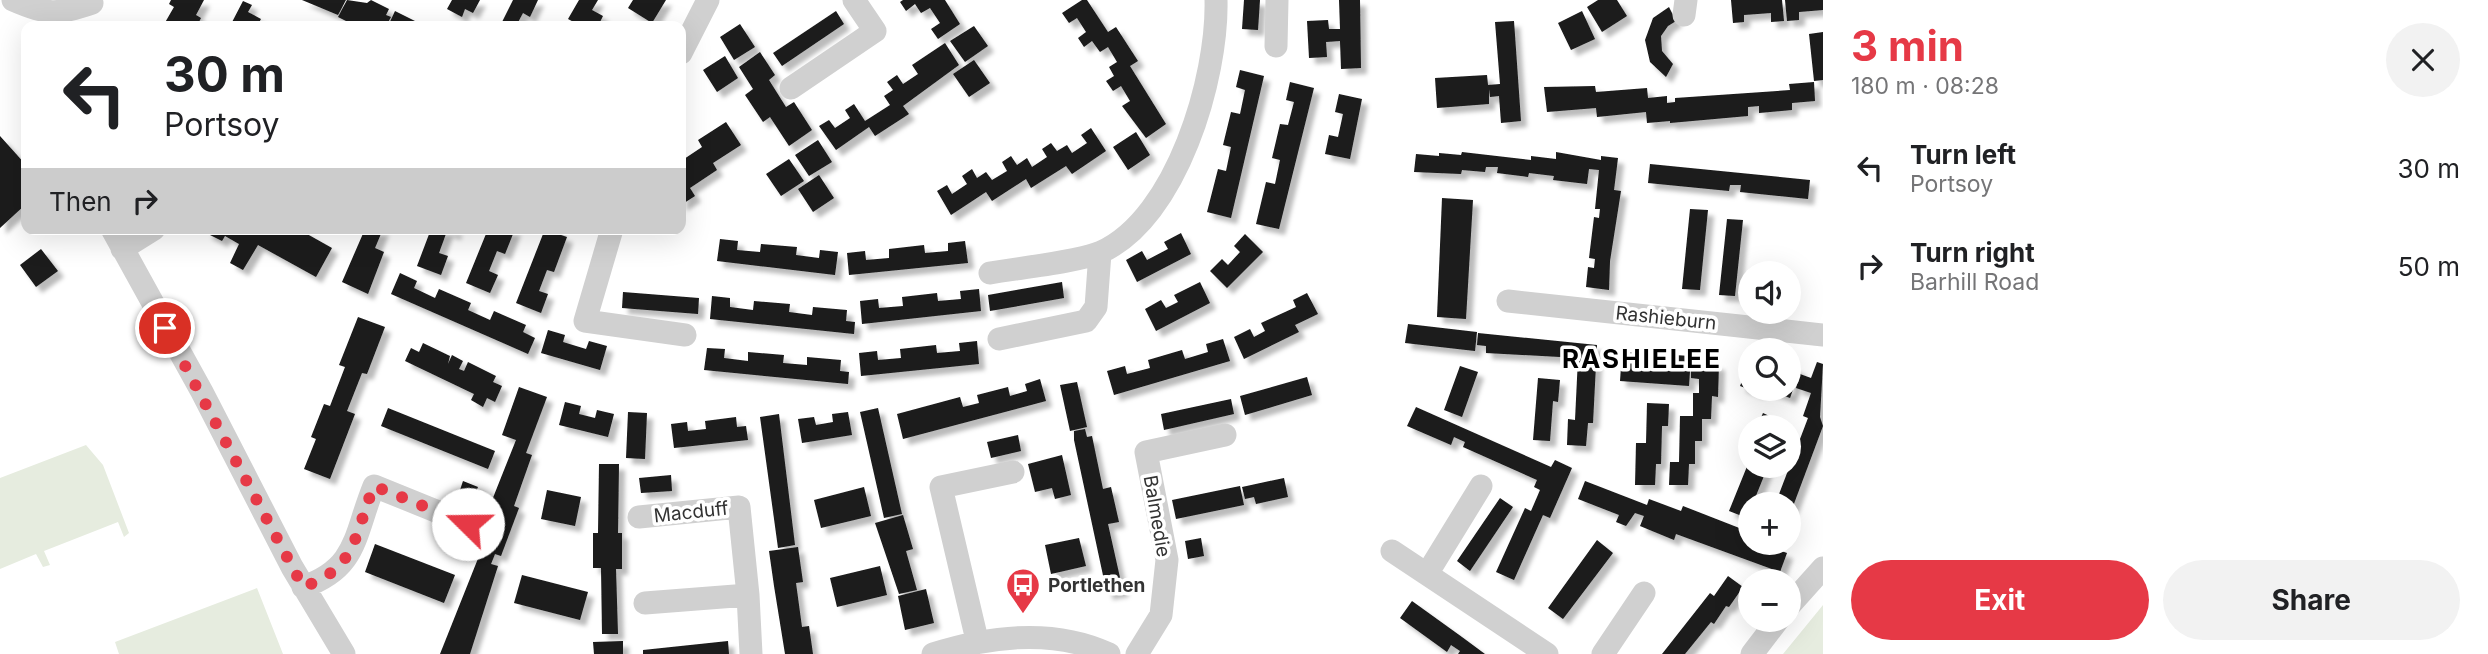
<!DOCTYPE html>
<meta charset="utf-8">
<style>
:root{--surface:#fff;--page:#f2f2f2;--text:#202124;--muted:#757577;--accent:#e63946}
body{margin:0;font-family:Inter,sans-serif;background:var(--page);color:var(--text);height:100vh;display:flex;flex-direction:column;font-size:26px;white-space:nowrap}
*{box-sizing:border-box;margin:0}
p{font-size:23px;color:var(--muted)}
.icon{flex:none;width:38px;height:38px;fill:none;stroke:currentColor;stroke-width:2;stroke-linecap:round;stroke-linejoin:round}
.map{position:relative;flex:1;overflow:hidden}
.drawer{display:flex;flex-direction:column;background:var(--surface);width:665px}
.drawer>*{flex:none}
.guide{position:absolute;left:21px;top:21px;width:665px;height:214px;border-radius:14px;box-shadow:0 7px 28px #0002;background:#fff;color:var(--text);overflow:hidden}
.tools{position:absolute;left:1738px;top:261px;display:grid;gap:14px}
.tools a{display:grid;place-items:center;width:63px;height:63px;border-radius:50%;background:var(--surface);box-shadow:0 7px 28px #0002;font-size:35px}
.pin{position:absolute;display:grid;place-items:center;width:60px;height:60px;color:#fff;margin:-30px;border:4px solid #fff;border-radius:50%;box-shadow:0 2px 7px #0007}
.me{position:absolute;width:77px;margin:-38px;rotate:292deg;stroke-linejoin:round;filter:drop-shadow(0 0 5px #0008)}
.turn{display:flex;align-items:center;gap:24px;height:147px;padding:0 28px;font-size:32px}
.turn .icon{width:91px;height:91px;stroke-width:2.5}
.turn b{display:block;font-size:49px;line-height:60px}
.then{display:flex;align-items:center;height:66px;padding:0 28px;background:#0003;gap:14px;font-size:26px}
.round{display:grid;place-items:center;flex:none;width:74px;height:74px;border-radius:37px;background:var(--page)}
.summary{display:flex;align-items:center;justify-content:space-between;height:119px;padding:0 28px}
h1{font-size:42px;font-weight:700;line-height:52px;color:var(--accent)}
.button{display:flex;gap:14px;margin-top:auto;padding:14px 28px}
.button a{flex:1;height:80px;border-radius:42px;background:var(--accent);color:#fff;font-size:28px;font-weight:700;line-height:80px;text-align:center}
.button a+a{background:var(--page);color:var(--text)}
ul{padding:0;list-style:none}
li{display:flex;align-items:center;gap:21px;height:98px;padding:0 28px}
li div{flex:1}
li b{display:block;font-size:26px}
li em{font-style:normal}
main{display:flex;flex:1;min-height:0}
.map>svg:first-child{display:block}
</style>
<main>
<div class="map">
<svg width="1823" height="654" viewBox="0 0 1823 654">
<defs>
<filter id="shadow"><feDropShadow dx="6" dy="6" stdDeviation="2" flood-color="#0004"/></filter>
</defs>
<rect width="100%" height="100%" fill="#fff"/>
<!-- green -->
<path fill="#e6ecdf" d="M86 445 103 465 129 533 124 537 118 522 44 551 50 565 43 567 36 554 0 569V478Z
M257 588 283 654H119L115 642Z
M1823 605V654H1783Z"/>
<!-- building -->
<path fill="#1a1a1a" filter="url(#shadow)" d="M171 0H204L196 15 201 18 197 26H163L174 7 169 4Z
M302 0H346L338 15Z
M347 0 367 3 371 0 389 9 386 15 391 17 386 26H366L360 23 356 26 338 17Z
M452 0H480L473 13 465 9 462 17 447 9Z
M513 0H538L530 17 523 13 516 26H500Z
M579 0H598L592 10 603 16 598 26H581L568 19Z
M633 0H666L652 23 628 8Z
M903 0H945L960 24 938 39 931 29 940 23 930 8 921 13 915 4 906 11 900 2Z
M1082 0H1087L1108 32 1116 27 1138 61 1130 66 1166 124 1146 138 1122 106 1130 101 1121 86 1113 91 1106 81 1114 76 1109 67 1117 62 1108 47 1100 52 1092 41 1084 47 1078 38 1086 32 1077 18 1069 23 1062 13Z
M1244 0H1260L1258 30 1242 29Z
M1339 0H1360L1361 68 1341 69 1340 41 1326 42 1327 57 1309 58 1307 21 1328 20 1329 29H1340Z
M1598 0H1617L1627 16 1602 32 1587 7Z
M1731 0H1782L1784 21 1771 22V13L1744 15V22L1733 23Z
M1785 0H1823V10L1799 12V20L1787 21Z
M243 1 252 5 248 12 261 19 257 26H230Z
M1669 7 1676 21 1668 26 1661 36 1662 51 1673 64 1666 77 1650 62 1645 40 1653 18Z
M395 11 425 26H388Z
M836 11 844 24 782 66 773 53Z
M1582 11 1595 39 1571 50 1558 23Z
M1514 21 1521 121 1501 123 1499 96 1490 97 1489 89V104L1437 108 1435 78 1487 75 1488 85 1500 84 1495 22Z
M740 24 755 47 734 60 720 37Z
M974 26 988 46 965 62 950 41Z
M1823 32V80L1814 81 1809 34Z
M945 43 959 65 903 106 909 114 875 136 869 127 836 150 819 126 829 120 835 128 850 118 845 110 854 104 865 121 890 105 884 96 893 90 887 82 897 75 903 84 918 74 912 65Z
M760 52 775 75 769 80 786 107 794 102 812 130 789 146 770 117 763 122 745 95 753 89 739 67Z
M725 56 738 78 717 92 703 70Z
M974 60 990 83 969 97 953 74Z
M1240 70 1264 76 1231 218 1207 212 1218 169 1226 171 1231 147 1223 145 1231 112 1240 114 1245 90 1236 87Z
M1290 82 1314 88 1279 229 1256 224 1266 182 1275 184 1280 160 1272 158 1280 124 1288 125 1294 102 1286 100Z
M1814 82 1815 101 1792 103V110L1759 113V106L1748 107V116L1670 123V121L1647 123 1646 112 1597 117 1596 108 1547 112 1544 87 1595 86 1596 92 1647 88 1648 98 1667 96V103L1675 102V98L1790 90 1789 84Z
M1339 94 1362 99 1350 159 1325 154 1329 135 1338 137 1343 114 1335 112Z
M726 122 741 145 713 163 717 170 690 188 695 196 681 205V161L702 147 698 140Z
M1091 128 1106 151 1072 174 1066 166 1031 188 1026 179 992 201 986 192 951 215 937 191 947 185 952 194 967 184 962 176 972 169 977 178 986 172 992 180 1007 171 1002 162 1011 156 1017 165 1027 158 1032 167 1047 157 1042 149 1051 143 1057 151 1067 145 1072 153 1087 143 1081 135Z
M1136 132 1150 155 1128 170 1113 147Z
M0 136 26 165V204L0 228Z
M818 140 832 162 809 176 795 155Z
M1462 152 1531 160V156L1556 159V152L1601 160V156L1618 158 1614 190 1621 191 1610 261 1609 290 1586 287 1588 267 1594 268 1595 259 1589 258 1594 217 1599 218 1600 209H1595L1599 170 1589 169 1587 184 1553 180 1554 176 1529 173 1528 177 1497 173 1498 167H1486L1485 172 1462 170 1461 174 1414 172 1416 154 1439 156V153L1461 155Z
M789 159 804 181 781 196 766 174Z
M1650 164 1810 180 1808 199 1740 192 1741 185H1730L1729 191 1648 183Z
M819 175 834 198 813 212 798 189Z
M1442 198 1473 200 1466 319 1437 317Z
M1690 209 1708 210 1700 290 1682 289Z
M1727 219 1743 220 1735 296 1719 295Z
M208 229H286L297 235 300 230 332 248 316 277 258 245 243 270 230 263 239 244 225 236 222 241 206 233Z
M365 229H383L375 248 384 252 368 294 342 282Z
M431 229H456L455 234 447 231 439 253 448 256 441 275 417 266Z
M488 229H515L505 254 497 251 489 271 498 275 490 293 466 283Z
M545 229H560L558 234 567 237 554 272 547 270 539 291 548 294 541 313 516 303Z
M1181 233 1191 254 1137 282 1126 260 1142 251 1147 260 1168 249 1164 242Z
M1245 234 1263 252 1227 288 1210 271 1222 259 1228 265 1240 252 1234 246Z
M720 239 738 241 737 250 760 252 761 244 797 247 796 255 819 258 820 250 838 252 835 275 717 261Z
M965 241 968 263 849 275 847 253 865 251 866 260 889 258V249L924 245 925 253 948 251V243Z
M41 249 58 271 36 287 20 265Z
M400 273 417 281 414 288 435 298 439 289 471 303 468 310 490 320 494 311 526 325 523 332 535 338 528 354 391 294Z
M1062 282 1064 298 990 311 988 295Z
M1200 282 1210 303 1156 331 1145 309 1161 300 1166 308 1178 302 1174 295Z
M979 289 981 311 862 324 860 301 878 299 879 308 903 306 902 297 937 293 938 301 961 299 960 291Z
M623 292 699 298 698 314 622 308Z
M1307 293 1318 314 1295 325 1299 332 1244 359 1234 337 1250 329 1254 337 1265 331 1261 323 1296 307 1293 300Z
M712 296 730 298V307L753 310 754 301 790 304 789 312 812 315 813 307 847 310 846 321 855 322 854 334 710 319Z
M358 317 385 327 367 374 362 373 347 411 355 414 330 479 304 469 316 439 311 437 324 404 330 406 345 367 339 365Z
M1408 324 1477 332 1475 351 1405 343Z
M548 330 565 335 563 342 586 349 589 341 607 346 600 370 541 353Z
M1478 333 1597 345 1593 423H1588L1586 446 1567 445 1568 419 1575 420 1578 358 1486 353V346L1477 345Z
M1223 339 1230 361 1114 395 1107 371 1125 366 1127 374 1150 368 1148 360 1182 350 1185 359 1208 352 1206 344Z
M977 341 979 364 861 376 859 353 877 351 878 360 901 358 900 349 936 345 937 353 960 351 959 343Z
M423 343 450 356 448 364 452 355 463 361 459 369 464 371 468 362 496 376 493 382 502 386 495 402 487 398 483 407 471 400 474 394 405 361 411 348 419 352Z
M707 348 725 349 724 358 748 361V352L784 355 783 363 807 365V357L841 360 840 371 849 372 848 384 704 370Z
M1622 352 1691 356 1689 386 1620 381Z
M1750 361V388H1760L1759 393 1740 386Z
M1817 362 1823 364 1820 417 1823 426 1792 509 1788 504H1770L1772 500 1776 502 1808 418 1803 416 1811 393 1796 388 1800 374 1811 378Z
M1691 364H1719L1718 397 1712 396 1711 419H1702V441H1695V464H1689L1688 485H1669L1670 462H1679L1680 416H1693V393H1699V379L1691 378Z
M1788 365 1800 370 1790 398 1766 389 1788 388Z
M1460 366 1478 372 1462 417 1444 410Z
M1307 377 1312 395 1245 415 1240 396Z
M1538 378 1560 380 1558 402 1553 401 1550 441 1533 440Z
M1040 379 1046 401 903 439 897 414 960 397 963 407 979 403 977 395 1008 387 1010 396 1027 391 1025 384Z
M1077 382 1087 427 1070 431 1060 385Z
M519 387 547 397 526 453 532 455 514 506 519 508 501 556 495 554 491 564 498 566 470 654H440L481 551 473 548 516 440 502 435Z
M1231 399 1234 414 1164 430 1161 414Z
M565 402 581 406 579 414 595 418 597 410 614 414 608 437 559 425Z
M1647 403 1669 404 1668 426H1662L1661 464H1656L1655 485H1635L1636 443H1646Z
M1416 407 1551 467 1555 460 1572 468 1550 518 1543 515 1514 580 1496 572 1525 508 1531 511 1540 490 1534 487 1537 480 1463 447 1465 442 1454 437 1451 445 1407 426Z
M388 408 495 451 488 469 381 426Z
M878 408 902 514 884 518 860 412Z
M628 412 647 413 645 459 626 458Z
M848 412 852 435 802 443 798 419 814 417 816 425 833 422 832 414Z
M1763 413 1780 421 1778 427H1757Z
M779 414 795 545 778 548 760 417Z
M736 417 737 427 746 426 748 440 674 448 671 424 687 422 688 431 706 429 705 421Z
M1085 429 1087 437 1092 436 1103 489 1111 487 1119 522 1108 524 1123 591 1107 594 1074 440V431Z
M1018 435 1021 451 991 458 987 442Z
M1062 455 1071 495 1055 499 1052 488 1035 492 1028 464Z
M1750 459V466H1768L1747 518 1729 511Z
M599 464H619L618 533H622V569H616L618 634H602L601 568H593V533H598Z
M671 475 672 491 641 493 639 478Z
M1284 478 1288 497 1256 504 1254 497 1245 499 1242 487Z
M463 481 478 487 472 501 458 496Z
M1585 481 1647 505 1649 499 1681 511 1683 506 1747 531 1744 537 1750 542H1771L1770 547 1787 553 1780 572 1676 534 1674 540 1640 526 1644 516 1635 513 1626 526 1616 522 1619 515 1578 499Z
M1240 486 1244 505 1176 519 1172 500Z
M864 487 871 516 821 528 814 500Z
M547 490 581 497 575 526 541 519Z
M1500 498 1513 507 1470 571 1457 561Z
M903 515 913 549 906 551 917 590 899 594 875 523Z
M1079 538 1086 566 1051 574 1045 545Z
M1201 538 1204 556 1188 559 1185 541Z
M1597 540 1613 553 1563 619 1548 608Z
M375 544 455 575 444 603 365 572Z
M798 547 803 582 796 583 802 627 809 626 813 654H785L774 586 769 551Z
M880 566 887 595 837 607 830 578Z
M522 575 588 592 580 620 514 603Z
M1728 576 1743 587 1729 607 1726 606 1714 624 1711 622 1685 654H1662L1710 593 1714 596Z
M926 589 934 623 905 630 898 596Z
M1412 601 1462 637 1485 654H1458L1460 651 1451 645 1447 652 1400 618Z
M623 641V654H594L593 642Z
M728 641 729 654H643V650Z"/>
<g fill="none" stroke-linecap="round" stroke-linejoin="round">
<!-- minor -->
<path stroke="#d0d0d0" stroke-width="23" d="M13 0C47 15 57 15 92 3
M1684 15 1686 0
M1276 46 1277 0
M681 53 708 0
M791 88 875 31 854 0
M112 229 202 392 292 567 344 654
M612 229 585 321 685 335
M122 249 154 229
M990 273C1018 268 1078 262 1101 252 1177 218 1218 77 1216 0
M1508 301 1823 335
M999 339 1086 321 1096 307 1100 253
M639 517 739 507 748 595 645 603
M1392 551 1547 654
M1427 574 1481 486
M303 587C358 568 354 535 374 486L468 524
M748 595 751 654
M1788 607 1823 568
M977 640 941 487 1013 472
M933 654C990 636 1053 628 1109 654
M1137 654 1161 615 1167 560 1146 452 1225 435
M1603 654 1644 593
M1752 654 1778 620"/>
</g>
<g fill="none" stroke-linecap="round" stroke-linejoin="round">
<!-- route -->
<path stroke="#e63946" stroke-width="12" stroke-dasharray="0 21.6" d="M165 328 303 587C358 568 354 534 374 486L468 524"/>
</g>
<!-- icons -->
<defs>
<g id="bus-pin" transform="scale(1.75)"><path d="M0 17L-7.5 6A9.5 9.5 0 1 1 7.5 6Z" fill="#e63946" stroke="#fff"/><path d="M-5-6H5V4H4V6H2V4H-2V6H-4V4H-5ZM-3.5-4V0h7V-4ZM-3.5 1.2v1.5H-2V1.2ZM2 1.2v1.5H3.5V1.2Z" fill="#fff"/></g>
</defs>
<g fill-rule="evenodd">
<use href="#bus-pin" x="1023" y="585"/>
</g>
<g text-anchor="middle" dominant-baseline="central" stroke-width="7" stroke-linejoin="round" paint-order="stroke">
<!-- street labels -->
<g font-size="19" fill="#333" stroke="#fff">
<text transform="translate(1666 318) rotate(6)">Rashieburn</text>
<text transform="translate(691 512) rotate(-6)">Macduff</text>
<text transform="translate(1157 516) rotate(80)">Balmedie</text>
</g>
<!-- poi labels -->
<g font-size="19" font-weight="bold" fill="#333" stroke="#fff" text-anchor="start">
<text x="1048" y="585">Portlethen</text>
</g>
<!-- district labels -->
<g font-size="26" font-weight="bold" letter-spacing="2" fill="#000" stroke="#fff">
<text x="1642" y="358">RASHIELEE</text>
</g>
</g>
</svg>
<div class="tools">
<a><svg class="icon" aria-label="sound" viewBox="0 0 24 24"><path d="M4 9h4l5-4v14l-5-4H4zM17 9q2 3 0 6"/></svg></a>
<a><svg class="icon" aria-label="search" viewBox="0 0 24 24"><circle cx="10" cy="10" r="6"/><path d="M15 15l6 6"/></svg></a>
<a><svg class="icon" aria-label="layers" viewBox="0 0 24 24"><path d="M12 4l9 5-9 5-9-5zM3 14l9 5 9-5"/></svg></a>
<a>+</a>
<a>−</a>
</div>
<div class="pin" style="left:165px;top:328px;background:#d93025"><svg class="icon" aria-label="arrive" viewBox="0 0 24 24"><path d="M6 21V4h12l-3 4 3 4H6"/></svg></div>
<svg class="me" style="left:468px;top:524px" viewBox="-20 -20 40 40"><circle r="19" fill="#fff"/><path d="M0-13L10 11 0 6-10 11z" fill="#e63946"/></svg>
<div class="guide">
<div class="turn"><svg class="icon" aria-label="left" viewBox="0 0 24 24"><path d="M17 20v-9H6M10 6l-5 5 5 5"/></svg><div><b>30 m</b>Portsoy</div></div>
<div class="then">Then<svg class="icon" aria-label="right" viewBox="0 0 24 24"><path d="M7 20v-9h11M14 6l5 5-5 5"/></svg></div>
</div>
</div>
<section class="drawer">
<div class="summary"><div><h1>3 min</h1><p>180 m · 08:28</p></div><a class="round"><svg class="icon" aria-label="close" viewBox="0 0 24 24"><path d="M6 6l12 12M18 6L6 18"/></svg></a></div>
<ul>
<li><svg class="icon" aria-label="left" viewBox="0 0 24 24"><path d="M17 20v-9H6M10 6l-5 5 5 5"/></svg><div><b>Turn left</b><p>Portsoy</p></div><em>30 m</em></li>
<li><svg class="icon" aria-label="right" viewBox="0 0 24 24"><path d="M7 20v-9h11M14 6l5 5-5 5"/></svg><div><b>Turn right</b><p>Barhill Road</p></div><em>50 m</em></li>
</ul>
<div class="button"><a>Exit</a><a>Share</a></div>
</section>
</main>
